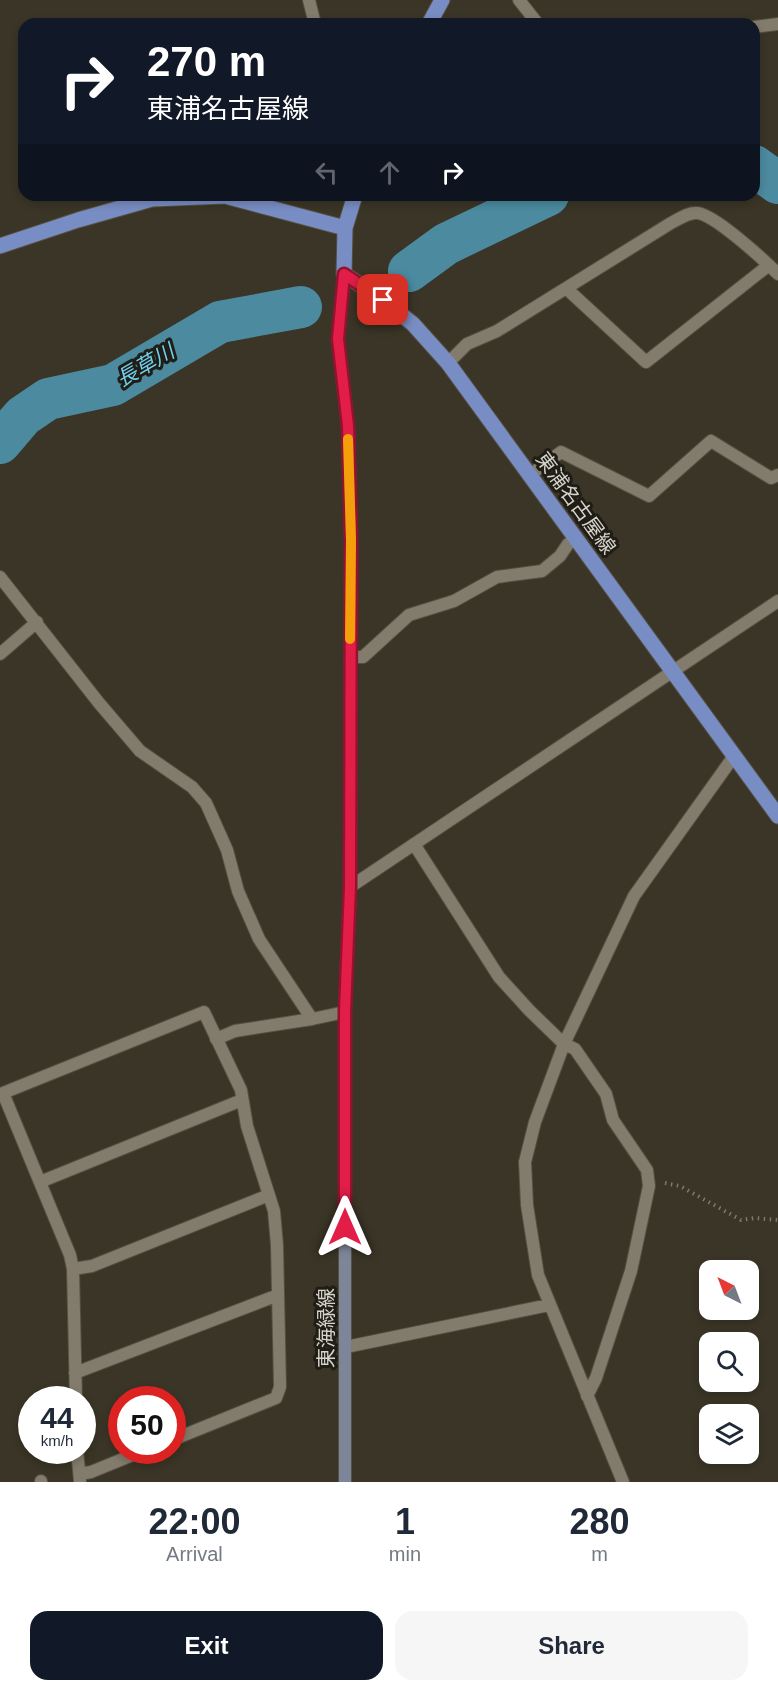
<!DOCTYPE html>
<meta charset="utf-8">
<style>
:root{--surface:#fff;--page:#f6f6f7;--text:#1f2937;--muted:#747a83;--accent:#111827}
body{margin:0;font-family:Arial,"Noto Sans JP",sans-serif;background:var(--page);color:var(--text);height:100vh;display:flex;flex-direction:column;font-size:22px;white-space:nowrap}
*{box-sizing:border-box;margin:0}
p{font-size:20px;color:var(--muted)}
.icon{flex:none;width:33px;height:33px;fill:none;stroke:currentColor;stroke-width:2;stroke-linecap:round;stroke-linejoin:round}
.map{position:relative;height:1482px;overflow:hidden}
.sheet{display:flex;flex-direction:column;background:var(--surface);flex:1}
.sheet>*{flex:none}
.guide{position:absolute;left:18px;top:18px;width:742px;height:183px;border-radius:18px;box-shadow:0 3px 9px #0003;background:#111827;color:#fff;overflow:hidden}
.needle{width:39px;rotate:318deg}
.buttons{position:absolute;left:699px;top:1260px;display:grid;gap:12px}
.buttons a{display:grid;place-items:center;width:60px;height:60px;border-radius:12px;background:var(--surface);box-shadow:0 3px 9px #0003;font-size:30px}
.speed{position:absolute;left:18px;top:1386px;display:flex;gap:12px;font-size:30px;font-weight:700;text-align:center}
.speed>*{display:grid;place-content:center;width:78px;height:78px;border-radius:50%;background:var(--surface);box-shadow:0 3px 9px #0003;line-height:1}
.speed small{font-size:15px;font-weight:400}
.speed .limit{border:9px solid #d22;background:#fff;color:#111}
.pin{position:absolute;display:grid;place-items:center;width:51px;height:51px;color:#fff;margin:-26px;border-radius:12px;box-shadow:0 3px 9px #0006}
.me{position:absolute;width:66px;margin:-33px;rotate:0deg;stroke-linejoin:round;filter:drop-shadow(0 0 4px #0008)}
.turn{display:flex;align-items:center;gap:21px;height:126px;padding:0 30px;font-size:27px}
.turn .icon{width:78px;height:78px;stroke-width:2.5}
.turn b{display:block;font-size:42px;line-height:51px}
.lanes{display:flex;align-items:center;height:57px;padding:0 30px;background:#0003;justify-content:center;gap:30px;direction:ltr}
.lanes .off{opacity:.35}
.eta{display:flex;justify-content:space-evenly;align-items:center;height:102px;text-align:center}
.eta b{font-size:36px;font-weight:700;line-height:42px}
.action{display:flex;gap:12px;margin-top:auto;padding:12px 30px}
.action a{flex:1;height:69px;border-radius:18px;background:var(--accent);color:#fff;font-size:24px;font-weight:700;line-height:69px;text-align:center}
.action a+a{background:var(--page);color:var(--text)}
.map>svg:first-child{display:block}
</style>
<div class="map">
<svg width="778" height="1482" viewBox="0 0 778 1482">
<rect width="100%" height="100%" fill="#3a3526"/>
<g fill="none" stroke-linecap="round" stroke-linejoin="round">
<!-- river -->
<path stroke="#4c8aa0" stroke-width="42" d="M754 166 778 183
M409 271 446 244 548 195
M0 443 23 416 48 399 113 385 220 322 301 307"/>
<!-- service casing -->
<g stroke="#555043" stroke-width="14">
<path id="service" d="M530 475 561 452 649 496 711 441 771 478 778 475
M350 657H363L409 615 454 601 497 577 542 571 560 556 568 544 576 539"/>
</g>
<!-- minor casing -->
<g stroke="#555043" stroke-width="14">
<path id="minor" d="M309 0 315 24
M519 0 538 24
M754 27 778 24
M567 289 646 362 769 265
M448 363 467 344 497 331 671 223C679 219 689 212 697 213 714 214 764 260 778 274
M0 577 99 703 140 751 192 787 206 803 227 850 238 891 259 939 312 1019 345 1012
M0 654 37 622
M414 844 499 977 529 1010 564 1044 575 1049 606 1094 613 1120 647 1170 649 1186 631 1271 596 1378 587 1396
M350 887 778 601
M216 1039 235 1031 312 1019
M40 1182 242 1100
M73 1269 92 1266 269 1195
M346 1347 549 1305
M75 1373 278 1295
M76 1400 73 1269 70 1255 3 1093 204 1012 241 1090 247 1126 274 1211 277 1245 280 1387 276 1398 172 1440
M77 1450 80 1481
M80 1474 91 1472 145 1450
M41 1482V1481
M623 1482 538 1275 527 1205 525 1162 535 1122 564 1044 634 896 734 756"/>
</g>
<!-- secondary casing -->
<g stroke="#555043" stroke-width="14">
<path id="secondary" d="M344 274 338 339 348 427 351 540 350 887 345 1012V1482"/>
</g>
<!-- primary casing -->
<g stroke="#555043" stroke-width="17">
<path id="primary" d="M429 24 442 0
M355 195 345 228 344 274 383 300 413 324 448 363 778 816
M0 246 78 220 152 199 225 196 345 228"/>
</g>
<!-- path -->
<path stroke="#7d796d" stroke-width="4" stroke-dasharray="1.5 4.5" stroke-linecap="butt" d="M665 1183 680 1186 741 1220 755 1218 778 1220"/>
<!-- service -->
<use href="#service" stroke="#837c6c" stroke-width="12"/>
<!-- minor -->
<use href="#minor" stroke="#837c6c" stroke-width="12"/>
<!-- secondary -->
<use href="#secondary" stroke="#7d8598" stroke-width="12"/>
<!-- primary -->
<use href="#primary" stroke="#788dc3" stroke-width="15"/>
</g>
<g fill="none" stroke-linecap="round" stroke-linejoin="round">
<!-- route casing -->
<g stroke="#92132f" stroke-width="15">
<path id="route" d="M345 1227V1011L350 887 351 540 348 426 338 339 344 274 383 300"/>
</g>
<!-- route -->
<use href="#route" stroke="#e11d48" stroke-width="10"/>
<!-- slow -->
<path stroke="#f59e0b" stroke-width="10" d="M348 439 351 540 350 639"/>
</g>
<g text-anchor="middle" dominant-baseline="central" stroke-width="6" stroke-linejoin="round" paint-order="stroke">
<!-- street labels -->
<g font-size="20" fill="#d7d4cb" stroke="#1f1d16">
<text transform="translate(576 503) rotate(54)">東浦名古屋線</text>
<text transform="translate(326 1328) rotate(-90)">東海緑線</text>
</g>
<!-- water labels -->
<g font-size="21" font-style="italic" fill="#71d1f2" stroke="#1f1d16">
<text transform="translate(145 365) rotate(-30)">長草川</text>
</g>
</g>
</svg>
<div class="buttons">
<a><svg class="needle" viewBox="-14 -14 28 28"><path d="M0-13l5 13h-10z" fill="#e53935"/><path d="M0 13l5-13h-10z" fill="#747a83"/></svg></a>
<a><svg class="icon" aria-label="search" viewBox="0 0 24 24"><circle cx="10" cy="10" r="6"/><path d="M15 15l6 6"/></svg></a>
<a><svg class="icon" aria-label="layers" viewBox="0 0 24 24"><path d="M12 4l9 5-9 5-9-5zM3 14l9 5 9-5"/></svg></a>
</div>
<div class="speed"><div>44<small>km/h</small></div><div class="limit">50</div></div>
<div class="pin" style="left:383px;top:300px;background:#d93025"><svg class="icon" aria-label="arrive" viewBox="0 0 24 24"><path d="M6 21V4h12l-3 4 3 4H6"/></svg></div>
<svg class="me" style="left:345px;top:1227px" viewBox="-20 -20 40 40"><path d="M0-17L14 15 0 8-14 15z" fill="#e11d48" stroke="#fff" stroke-width="4"/></svg>
<div class="guide">
<div class="turn"><svg class="icon" aria-label="right" viewBox="0 0 24 24"><path d="M7 20v-9h11M14 6l5 5-5 5"/></svg><div><b>270 m</b>東浦名古屋線</div></div>
<div class="lanes"><svg class="icon off" aria-label="left" viewBox="0 0 24 24"><path d="M17 20v-9H6M10 6l-5 5 5 5"/></svg><svg class="icon off" aria-label="ahead" viewBox="0 0 24 24"><path d="M12 20V5M6 11l6-6 6 6"/></svg><svg class="icon" aria-label="right" viewBox="0 0 24 24"><path d="M7 20v-9h11M14 6l5 5-5 5"/></svg></div>
</div>
</div>
<section class="sheet">
<div class="eta">
<div><b>22:00</b><p>Arrival</p></div>
<div><b>1</b><p>min</p></div>
<div><b>280</b><p>m</p></div>
</div>
<div class="action"><a>Exit</a><a>Share</a></div>
</section>
